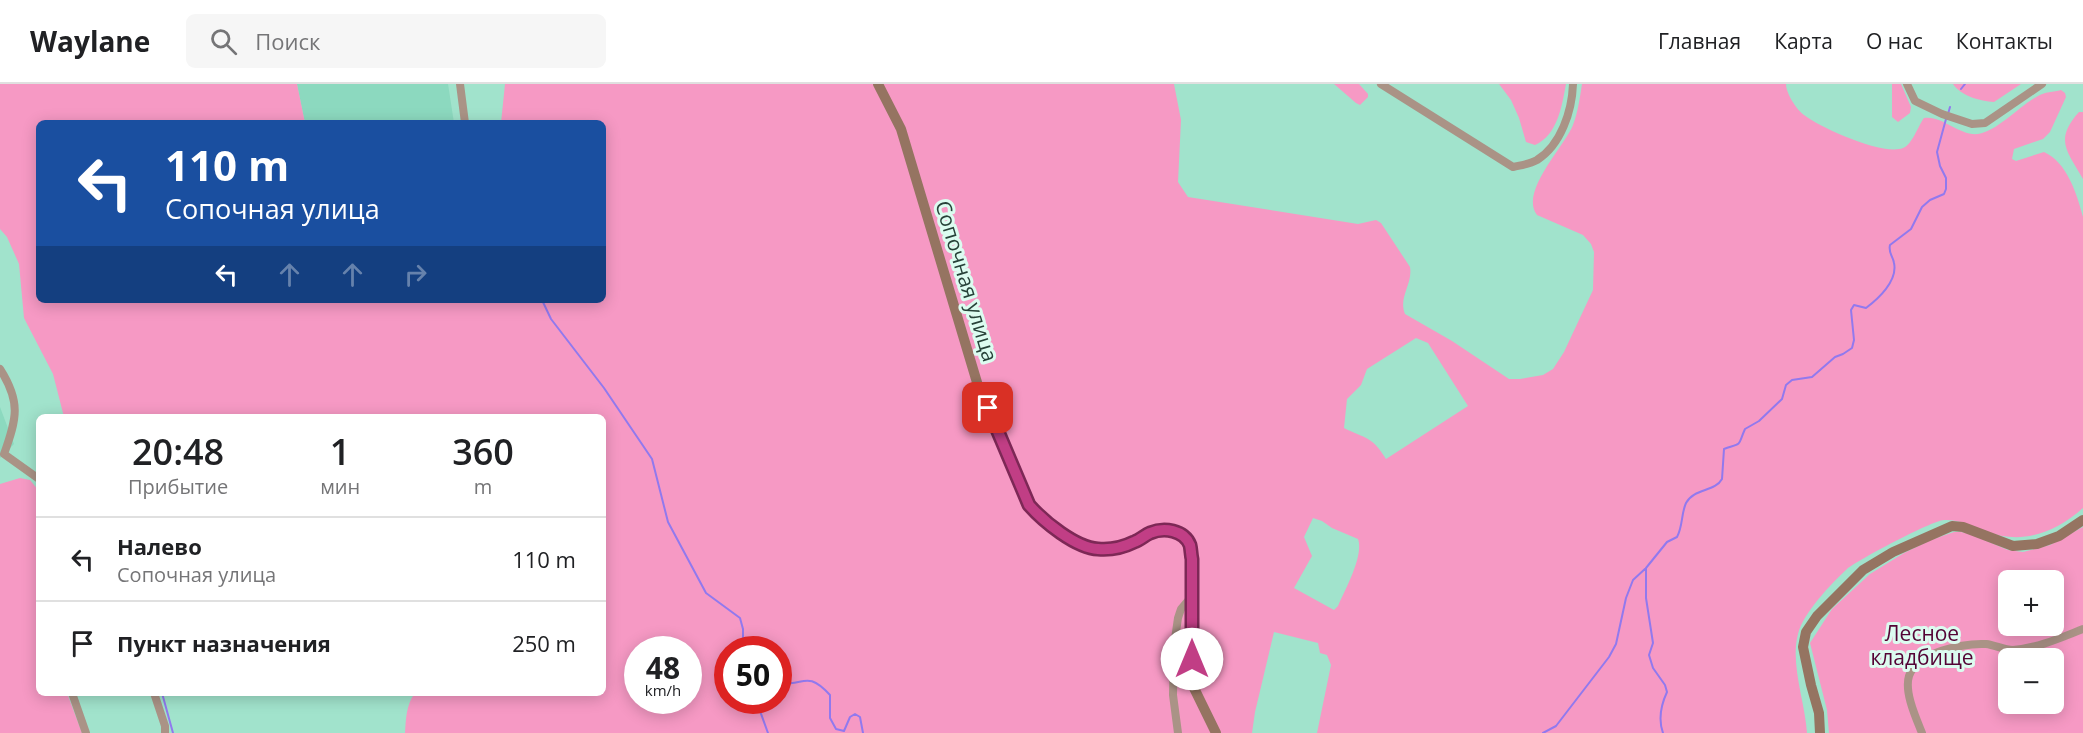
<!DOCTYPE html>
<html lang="ru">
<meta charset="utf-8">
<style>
:root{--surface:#fff;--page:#f6f6f6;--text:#202124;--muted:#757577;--line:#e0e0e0}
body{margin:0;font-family:"Open Sans",sans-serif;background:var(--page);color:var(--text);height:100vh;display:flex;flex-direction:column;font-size:22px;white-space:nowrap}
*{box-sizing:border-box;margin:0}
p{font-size:20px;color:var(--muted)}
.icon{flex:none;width:33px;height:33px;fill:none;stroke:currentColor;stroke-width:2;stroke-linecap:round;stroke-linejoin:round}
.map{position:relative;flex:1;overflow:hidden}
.sheet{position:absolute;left:36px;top:330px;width:570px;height:282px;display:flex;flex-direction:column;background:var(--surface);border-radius:9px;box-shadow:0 3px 15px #0003}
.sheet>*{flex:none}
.top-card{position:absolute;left:36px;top:36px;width:570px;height:183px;border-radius:9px;box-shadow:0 3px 15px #0003;background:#1a4fa0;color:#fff;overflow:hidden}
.fabs{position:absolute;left:1998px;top:486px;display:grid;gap:12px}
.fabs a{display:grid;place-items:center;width:66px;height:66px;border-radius:9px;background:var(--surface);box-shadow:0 3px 15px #0003;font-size:30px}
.speed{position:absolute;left:624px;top:552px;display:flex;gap:12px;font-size:30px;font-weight:700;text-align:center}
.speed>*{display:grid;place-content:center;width:78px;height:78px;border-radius:50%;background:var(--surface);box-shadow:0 3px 15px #0003;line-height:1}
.speed small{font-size:15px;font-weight:400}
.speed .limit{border:9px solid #d22;background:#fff;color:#111}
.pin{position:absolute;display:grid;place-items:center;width:51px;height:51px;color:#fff;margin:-26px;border-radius:12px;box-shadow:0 3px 9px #0006}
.me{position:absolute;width:66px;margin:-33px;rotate:0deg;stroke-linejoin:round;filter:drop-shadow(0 0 4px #0008)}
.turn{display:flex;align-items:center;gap:21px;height:126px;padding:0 30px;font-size:27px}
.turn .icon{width:78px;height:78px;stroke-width:2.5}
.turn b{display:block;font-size:42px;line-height:51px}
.lanes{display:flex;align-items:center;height:57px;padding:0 30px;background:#0003;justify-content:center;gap:30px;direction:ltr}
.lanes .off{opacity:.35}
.eta{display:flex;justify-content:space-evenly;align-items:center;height:102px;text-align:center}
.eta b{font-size:36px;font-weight:600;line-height:42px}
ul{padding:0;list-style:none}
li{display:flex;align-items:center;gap:18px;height:84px;padding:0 30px;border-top:2px solid var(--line)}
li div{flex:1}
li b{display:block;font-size:22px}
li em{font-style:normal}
header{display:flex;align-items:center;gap:36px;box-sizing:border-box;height:84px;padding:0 30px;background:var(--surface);border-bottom:2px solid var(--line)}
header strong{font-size:28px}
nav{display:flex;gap:33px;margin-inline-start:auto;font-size:21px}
.search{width:420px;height:54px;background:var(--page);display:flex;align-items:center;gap:15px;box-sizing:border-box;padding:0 21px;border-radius:9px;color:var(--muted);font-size:22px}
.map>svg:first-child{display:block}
</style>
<header>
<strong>Waylane</strong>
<div class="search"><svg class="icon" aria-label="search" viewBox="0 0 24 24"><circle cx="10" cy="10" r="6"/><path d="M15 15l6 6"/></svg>Поиск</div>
<nav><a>Главная</a><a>Карта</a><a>О нас</a><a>Контакты</a></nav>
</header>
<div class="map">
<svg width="2083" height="649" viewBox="0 0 2083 649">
<rect width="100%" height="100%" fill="#a1e3cc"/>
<!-- built -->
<path fill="#8cd9bf" d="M297 0H448L454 39H305Z
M0 323 14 360 0 374Z"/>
<!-- green -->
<path fill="#f699c4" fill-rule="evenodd" d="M0 0H297L305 39H39V216H603V39H501L505 0H1174L1181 36 1178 98 1188 113 1358 140 1376 136 1381 139 1410 183C1413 200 1398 213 1405 230L1452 257 1509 295H1520L1543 291 1553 285 1564 268 1593 206 1594 168 1591 160 1583 151 1537 131C1519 108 1565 62 1573 41 1578 28 1580 13 1582 0H1786C1786 9 1796 25 1804 31 1821 44 1883 72 1903 64 1912 61 1918 42 1924 34 1942 31 1959 52 1978 50 1998 47 2019 22 2038 12 2044 8 2054 8 2061 6L2065 9 2066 13 2050 48 2043 55 2014 65 2012 75 2016 77 2044 68C2067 78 2077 110 2083 133V424C2056 448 2023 461 1988 448 1974 443 1959 435 1944 436 1931 437 1858 476 1847 485 1831 500 1803 529 1798 550 1790 580 1805 618 1807 649H1317L1331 581 1327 571 1320 569 1318 559 1274 548 1255 628 1252 649H405C406 635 406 621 415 609H603V333H64L53 290 24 234 19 180 7 153 0 145ZM1416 254 1428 259 1468 322 1386 375C1372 352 1366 355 1344 344L1347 315 1361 301 1367 285ZM1313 434 1322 437 1332 444 1358 455C1364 472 1345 506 1338 522L1334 526 1294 504 1312 472 1304 453ZM638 566H688V616H638ZM728 566H778V616H728Z
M1334 0H1359L1368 10V13L1360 21 1356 19Z
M1499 0H1566C1562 21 1558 51 1535 61L1526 58 1519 34 1511 16Z
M1892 0H1901L1911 23 1910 29 1898 38 1892 33Z
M1953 0H2021L1994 18C1980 17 1961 12 1953 0Z
M2079 28H2083V95C2067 67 2054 56 2079 28Z
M20 394 30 396 39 407V609H67L82 649H0V400Z
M2083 443V649H1829L1827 626 1810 559 1832 525 1870 490 1904 469 1931 456 1954 448H1961L1970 450 2008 466 2023 468 2050 461ZM2008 496H2054V542H2008ZM2008 574H2054V620H2008Z"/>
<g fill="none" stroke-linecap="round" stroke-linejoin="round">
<!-- stream -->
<path stroke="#9179ee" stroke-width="2" d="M1961 5 1965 0
M1948 30 1950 23
M542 216 551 235 604 304 652 375 668 438 706 509 740 534 743 545V566
M778 597C803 606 804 583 830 611V634L836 645 844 647 850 633 855 630 860 633 863 649
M162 609 173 649
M756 616 768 649
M1543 649 1556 642 1609 573 1616 560 1626 514 1633 496 1646 484
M1663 649C1658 635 1661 621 1667 608L1665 601 1653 584 1649 571 1653 559 1646 514V484L1667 458 1677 453C1683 442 1681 430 1686 419 1694 404 1715 408 1722 395L1724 365C1744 358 1737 363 1745 345L1759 337 1782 315 1786 301 1792 296 1812 293 1835 273 1843 270 1852 264 1854 256 1851 226 1854 221 1866 224C1878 215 1898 197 1894 179 1893 172 1888 169 1890 161L1911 145 1922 123 1930 116 1944 110 1946 105V94L1940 82 1937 68 1946 35"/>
<!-- street -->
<path stroke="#aa9386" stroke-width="8" d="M460 0 465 39
M1381 0 1513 83C1521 81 1530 80 1537 76 1561 61 1572 27 1573 0
M1907 0 1915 17 1942 30 1972 40 1985 39 2042 0
M0 285C21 318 17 334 4 370L39 395
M72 609 86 649
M154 609 165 642V649
M1178 649 1173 611 1174 562 1178 534 1181 525 1192 512
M1922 649C1916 634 1904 608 1909 592 1917 568 1964 559 1986 560 1995 561 2004 566 2013 566 2038 564 2060 554 2083 545"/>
<!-- secondary -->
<path stroke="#957461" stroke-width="10" d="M878 0 901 45 979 305 1029 421 1048 439 1089 464 1108 466 1132 459 1161 445H1170L1186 455 1190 461 1192 475V575L1194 604 1216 649
M1820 649 1819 629 1811 601 1803 563 1806 548 1817 532 1863 486 1893 468 1952 442 1963 443 2013 462 2037 460 2059 452 2083 436"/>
</g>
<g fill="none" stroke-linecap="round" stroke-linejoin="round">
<!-- route casing -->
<g stroke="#7d2856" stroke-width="15">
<path id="route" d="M988 324 1029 421C1044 438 1076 464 1098 465 1110 466 1124 463 1134 458 1140 456 1145 451 1150 449 1164 443 1184 446 1190 461 1191 465 1191 471 1192 475V575"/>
</g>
<!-- route -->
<use href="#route" stroke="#c13e85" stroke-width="10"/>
</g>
<g text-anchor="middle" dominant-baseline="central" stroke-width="6" stroke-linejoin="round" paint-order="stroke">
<!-- street labels -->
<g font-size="21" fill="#274239" stroke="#dcfcf0">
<text transform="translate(967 197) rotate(73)">Сопочная улица</text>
</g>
<!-- park labels -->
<g font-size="21" fill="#540335" stroke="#dcfcf0">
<text x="1922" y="549">Лесное<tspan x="1922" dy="24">кладбище</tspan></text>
</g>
</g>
</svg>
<div class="fabs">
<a>+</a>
<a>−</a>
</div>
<div class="speed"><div>48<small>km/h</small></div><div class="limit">50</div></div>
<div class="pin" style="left:988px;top:324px;background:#d93025"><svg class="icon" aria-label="arrive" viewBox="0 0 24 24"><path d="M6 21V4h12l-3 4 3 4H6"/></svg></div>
<svg class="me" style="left:1192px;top:575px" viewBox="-20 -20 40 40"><circle r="19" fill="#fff"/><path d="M0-13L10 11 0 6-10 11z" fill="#c13e85"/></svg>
<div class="top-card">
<div class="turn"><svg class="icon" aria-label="left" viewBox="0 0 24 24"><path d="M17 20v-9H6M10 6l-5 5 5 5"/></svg><div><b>110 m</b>Сопочная улица</div></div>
<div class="lanes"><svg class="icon" aria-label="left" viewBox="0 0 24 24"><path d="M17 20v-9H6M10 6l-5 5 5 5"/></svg><svg class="icon off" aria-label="ahead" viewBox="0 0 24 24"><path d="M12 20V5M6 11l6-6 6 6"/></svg><svg class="icon off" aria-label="ahead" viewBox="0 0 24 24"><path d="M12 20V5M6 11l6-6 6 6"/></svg><svg class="icon off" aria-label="right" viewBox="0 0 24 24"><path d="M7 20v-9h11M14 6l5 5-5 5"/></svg></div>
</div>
<section class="sheet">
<div class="eta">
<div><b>20:48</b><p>Прибытие</p></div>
<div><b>1</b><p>мин</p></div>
<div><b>360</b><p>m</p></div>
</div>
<ul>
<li><svg class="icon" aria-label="left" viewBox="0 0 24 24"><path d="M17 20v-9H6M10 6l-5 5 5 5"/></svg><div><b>Налево</b><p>Сопочная улица</p></div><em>110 m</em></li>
<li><svg class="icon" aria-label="arrive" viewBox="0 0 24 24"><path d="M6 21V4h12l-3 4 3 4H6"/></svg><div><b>Пункт назначения</b></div><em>250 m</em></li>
</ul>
</section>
</div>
